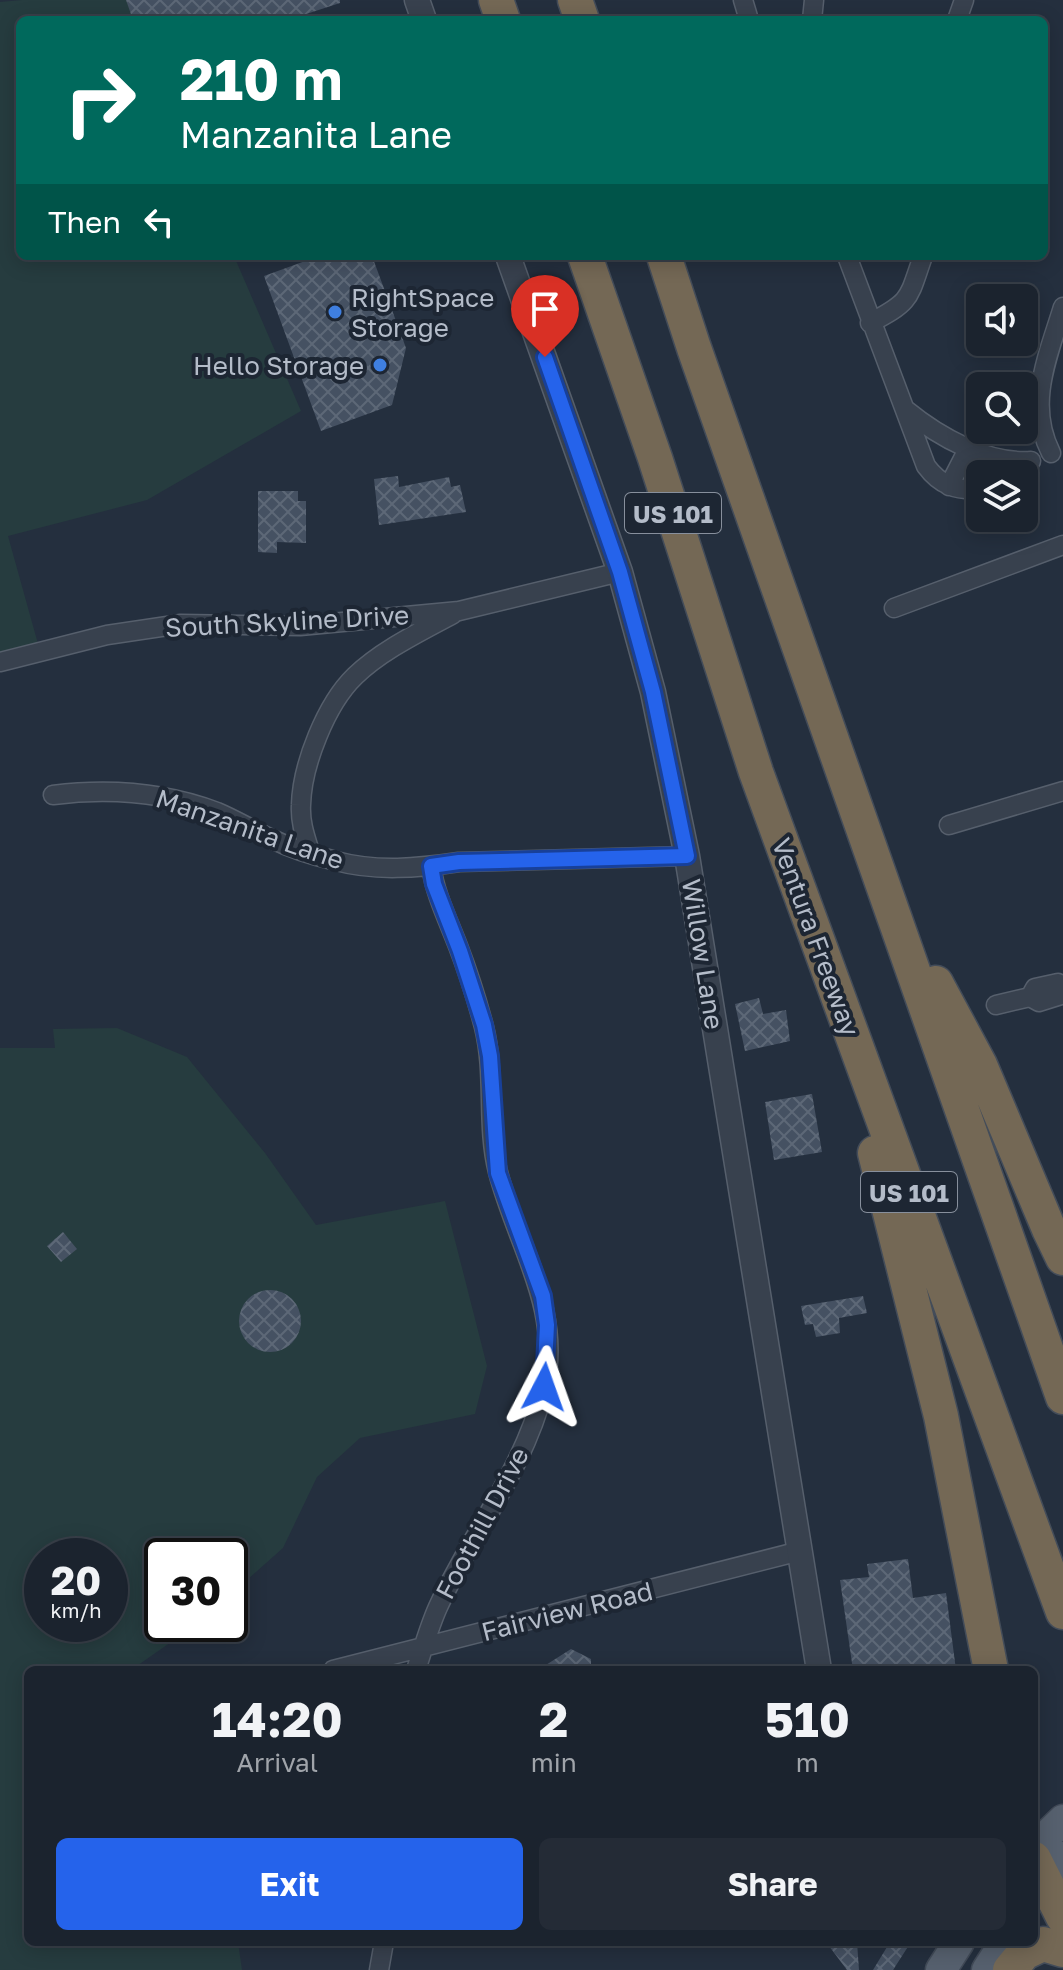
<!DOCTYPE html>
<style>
:root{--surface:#1b232e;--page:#242b36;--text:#f1f3f6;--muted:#a0a4aa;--line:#39404a;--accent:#2563eb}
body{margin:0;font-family:"Golos Text",sans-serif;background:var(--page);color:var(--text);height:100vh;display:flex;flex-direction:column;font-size:30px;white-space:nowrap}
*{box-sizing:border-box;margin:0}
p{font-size:26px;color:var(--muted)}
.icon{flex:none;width:44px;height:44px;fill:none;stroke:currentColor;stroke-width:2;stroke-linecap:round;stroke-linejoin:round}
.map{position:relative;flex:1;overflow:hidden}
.panel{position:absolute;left:24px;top:1666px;width:1014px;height:280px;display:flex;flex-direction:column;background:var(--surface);border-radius:12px;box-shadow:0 4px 20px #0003,0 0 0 2px var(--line)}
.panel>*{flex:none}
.top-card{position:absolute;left:16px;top:16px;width:1032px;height:244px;border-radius:12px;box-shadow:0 4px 20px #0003,0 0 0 2px var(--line);background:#00695c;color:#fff;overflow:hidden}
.controls{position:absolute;left:966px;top:284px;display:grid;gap:16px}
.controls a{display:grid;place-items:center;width:72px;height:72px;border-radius:12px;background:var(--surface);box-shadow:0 4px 20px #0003,0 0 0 2px var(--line);font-size:40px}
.speed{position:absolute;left:24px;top:1538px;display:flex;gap:16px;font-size:40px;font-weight:700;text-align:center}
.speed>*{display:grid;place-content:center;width:104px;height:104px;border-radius:50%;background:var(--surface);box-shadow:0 4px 20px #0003,0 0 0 2px var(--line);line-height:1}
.speed small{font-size:20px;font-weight:400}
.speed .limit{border:4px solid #111;border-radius:12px;background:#fff;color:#111}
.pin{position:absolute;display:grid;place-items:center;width:68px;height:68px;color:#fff;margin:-82px -34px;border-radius:50% 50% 50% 0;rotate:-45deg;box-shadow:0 0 8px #0007}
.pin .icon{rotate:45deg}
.me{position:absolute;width:88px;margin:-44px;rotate:4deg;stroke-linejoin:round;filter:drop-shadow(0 0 6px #0008)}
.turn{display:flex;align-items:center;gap:28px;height:168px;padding:0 32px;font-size:36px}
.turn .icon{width:104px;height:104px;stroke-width:2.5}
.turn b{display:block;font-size:56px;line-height:68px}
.then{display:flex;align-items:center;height:76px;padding:0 32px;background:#0003;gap:16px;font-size:30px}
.eta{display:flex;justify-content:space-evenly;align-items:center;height:136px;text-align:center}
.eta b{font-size:48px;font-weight:700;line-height:56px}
.action{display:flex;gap:16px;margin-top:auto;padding:16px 32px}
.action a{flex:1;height:92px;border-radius:12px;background:var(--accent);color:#fff;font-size:32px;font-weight:700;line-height:92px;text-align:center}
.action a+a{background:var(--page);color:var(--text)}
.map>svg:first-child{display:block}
</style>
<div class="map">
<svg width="1063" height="1970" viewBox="0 0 1063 1970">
<defs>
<pattern id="building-cross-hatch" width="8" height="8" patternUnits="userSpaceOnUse" patternTransform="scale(2)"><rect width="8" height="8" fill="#455162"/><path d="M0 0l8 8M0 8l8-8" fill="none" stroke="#5d6877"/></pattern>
</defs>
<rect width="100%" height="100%" fill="#242f3e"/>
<!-- grass -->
<path fill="#263c3f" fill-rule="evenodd" d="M22 0H128L134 20H20V256H234L301 411 147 500 8 536 40 651 0 662V2Z
M117 1028 187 1057 265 1153 316 1225 445 1201 487 1366 475 1414 360 1438 317 1477 283 1548 230 1595V1556H162V1624H197L131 1670H28V1942H238L242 1970H0V1048H55L53 1029ZM42 1556H110V1624H42Z"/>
<!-- building -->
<path fill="url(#building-cross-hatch)" d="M126 0H340V3L288 20H133Z
M319 256H372L406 348 392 405 321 431 264 276Z
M398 476 399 487 449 477 451 487 460 485 466 512 379 525 374 479Z
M258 491H298V501H306V543L277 542V553L258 552Z
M759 998 763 1014 786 1010 790 1041 745 1051 735 1004Z
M812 1094 822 1152 774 1160 765 1102Z
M63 1232 77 1249 61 1262 47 1246Z
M239 1321a31 31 0 1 1 62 0a31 31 0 1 1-62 0Z
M863 1296 867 1313 839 1318 840 1333 816 1337 813 1324 805 1325 801 1306Z
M908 1559 913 1598 946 1593 956 1670H853L840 1580 869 1577 867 1564Z
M571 1649 591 1659V1670H538Z
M826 1942H857L859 1970H847Z
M890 1942H911L893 1970H873Z"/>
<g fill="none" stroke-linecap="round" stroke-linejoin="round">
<!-- minor casing -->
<g stroke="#565f6c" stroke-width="21">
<path id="minor" d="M743 0 749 20
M812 20 814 0
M957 20 964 0
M847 256 926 466C940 485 956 491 980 489
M870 323C912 301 908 299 923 256
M906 410C939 437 987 464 1031 461
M1051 453C1026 404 1048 356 1063 307
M949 486 969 447
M894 608 1063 545
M0 662 107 635 181 624 300 626 459 611 620 572
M53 795C109 788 164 792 217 812 236 820 254 831 272 839 292 849 315 856 336 861 376 872 419 868 459 862L687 856
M949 825 1063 791
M310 852C305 836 300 822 301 805 302 765 326 704 355 676 382 650 420 632 453 614
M1030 997 1039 1002 1061 995 1063 990
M996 1005 1030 997 1035 988 1058 983 1063 987
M333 1670 800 1551
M416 1670C423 1649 429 1627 438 1607 472 1533 524 1469 544 1389 563 1309 517 1246 498 1172 486 1125 496 1075 484 1027 477 1000 468 972 458 946 448 920 435 894 431 866
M379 1970 384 1942"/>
</g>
<!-- tertiary casing -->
<g stroke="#565f6c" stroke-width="27">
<path id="tertiary" d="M417 0 424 20
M508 256 620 572 653 692 687 856 819 1670"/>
</g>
<!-- primary casing -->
<g stroke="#414a57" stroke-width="33">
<path id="primary" d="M1034 1848 1063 1820
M1034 1896 1063 1857
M941 1970 959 1942
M987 1970 1005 1942"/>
</g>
<!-- motorway casing -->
<g stroke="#434c59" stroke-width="37">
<path id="motorway" d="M496 0 503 20
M575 0 582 20
M585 256 655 458 756 772 1063 1612
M664 256 694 348 1063 1397
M936 983 980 1065 1049 1229 1063 1258
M875 1153 941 1416 991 1670
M1034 1859 1063 1917
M1010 1970 1024 1953 1043 1944 1063 1950"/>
</g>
<!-- minor -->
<use href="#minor" stroke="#38414e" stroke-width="18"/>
<!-- tertiary -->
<use href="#tertiary" stroke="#38414e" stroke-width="24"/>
<!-- primary -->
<use href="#primary" stroke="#56606e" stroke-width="30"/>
<!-- motorway -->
<use href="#motorway" stroke="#746855" stroke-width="34"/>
</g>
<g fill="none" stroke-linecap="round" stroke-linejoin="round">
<!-- route casing -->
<g stroke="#184099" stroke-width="20">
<path id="route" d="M544 1387 547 1325 543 1296 498 1173 490 1056 484 1025 460 951 434 884 431 866 459 862 687 856 653 692 620 572 545 357"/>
</g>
<!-- route -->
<use href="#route" stroke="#2563eb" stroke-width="14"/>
</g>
<!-- markers -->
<g fill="#3f7fe0" stroke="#1d2633" stroke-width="3">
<circle cx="335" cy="312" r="8"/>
<circle cx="380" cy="365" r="8"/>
</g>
<g text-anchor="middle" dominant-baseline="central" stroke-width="8" stroke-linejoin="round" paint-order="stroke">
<!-- shield labels -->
<g fill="#1d2633" stroke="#878f9c" stroke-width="2">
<rect x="625" y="493" width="96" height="40" rx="6"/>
<rect x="861" y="1172" width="96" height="40" rx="6"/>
</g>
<g font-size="24" font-weight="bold" fill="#b4bcc9">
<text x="673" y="513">US 101</text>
<text x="909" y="1192">US 101</text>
</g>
<!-- poi labels -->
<g font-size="26" fill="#b4bcc9" stroke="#1d2633" text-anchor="start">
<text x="351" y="297">RightSpace<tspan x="351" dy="30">Storage</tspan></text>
<text x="364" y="365" text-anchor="end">Hello Storage</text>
</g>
<!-- street labels -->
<g font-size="26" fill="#b4bcc9" stroke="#1d2633">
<text transform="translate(287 621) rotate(-3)">South Skyline Drive</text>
<text transform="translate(250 829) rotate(19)">Manzanita Lane</text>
<text transform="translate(816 937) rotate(70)">Ventura Freeway</text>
<text transform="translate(703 954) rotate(81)">Willow Lane</text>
<text transform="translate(482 1523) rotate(-62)">Foothill Drive</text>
<text transform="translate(567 1611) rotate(-14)">Fairview Road</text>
</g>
</g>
</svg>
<div class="controls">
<a><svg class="icon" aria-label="sound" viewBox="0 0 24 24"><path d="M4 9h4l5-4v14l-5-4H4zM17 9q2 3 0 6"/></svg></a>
<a><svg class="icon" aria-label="search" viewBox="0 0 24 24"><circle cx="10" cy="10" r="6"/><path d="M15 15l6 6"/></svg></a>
<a><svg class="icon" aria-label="layers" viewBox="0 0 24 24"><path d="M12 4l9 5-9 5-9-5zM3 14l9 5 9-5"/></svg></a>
</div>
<div class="speed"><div>20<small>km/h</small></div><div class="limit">30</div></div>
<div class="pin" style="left:545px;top:357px;background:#d93025"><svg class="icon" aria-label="arrive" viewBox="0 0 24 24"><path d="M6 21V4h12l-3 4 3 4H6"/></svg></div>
<svg class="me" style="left:544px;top:1387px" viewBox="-20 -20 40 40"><path d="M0-17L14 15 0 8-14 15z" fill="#2563eb" stroke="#fff" stroke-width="4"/></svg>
<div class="top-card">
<div class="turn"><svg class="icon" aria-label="right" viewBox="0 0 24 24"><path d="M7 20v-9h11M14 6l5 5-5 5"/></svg><div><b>210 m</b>Manzanita Lane</div></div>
<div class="then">Then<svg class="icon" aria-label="left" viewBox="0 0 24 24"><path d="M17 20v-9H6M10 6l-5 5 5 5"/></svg></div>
</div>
<section class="panel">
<div class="eta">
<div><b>14:20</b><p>Arrival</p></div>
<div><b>2</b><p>min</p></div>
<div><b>510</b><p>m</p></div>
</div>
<div class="action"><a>Exit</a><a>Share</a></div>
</section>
</div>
